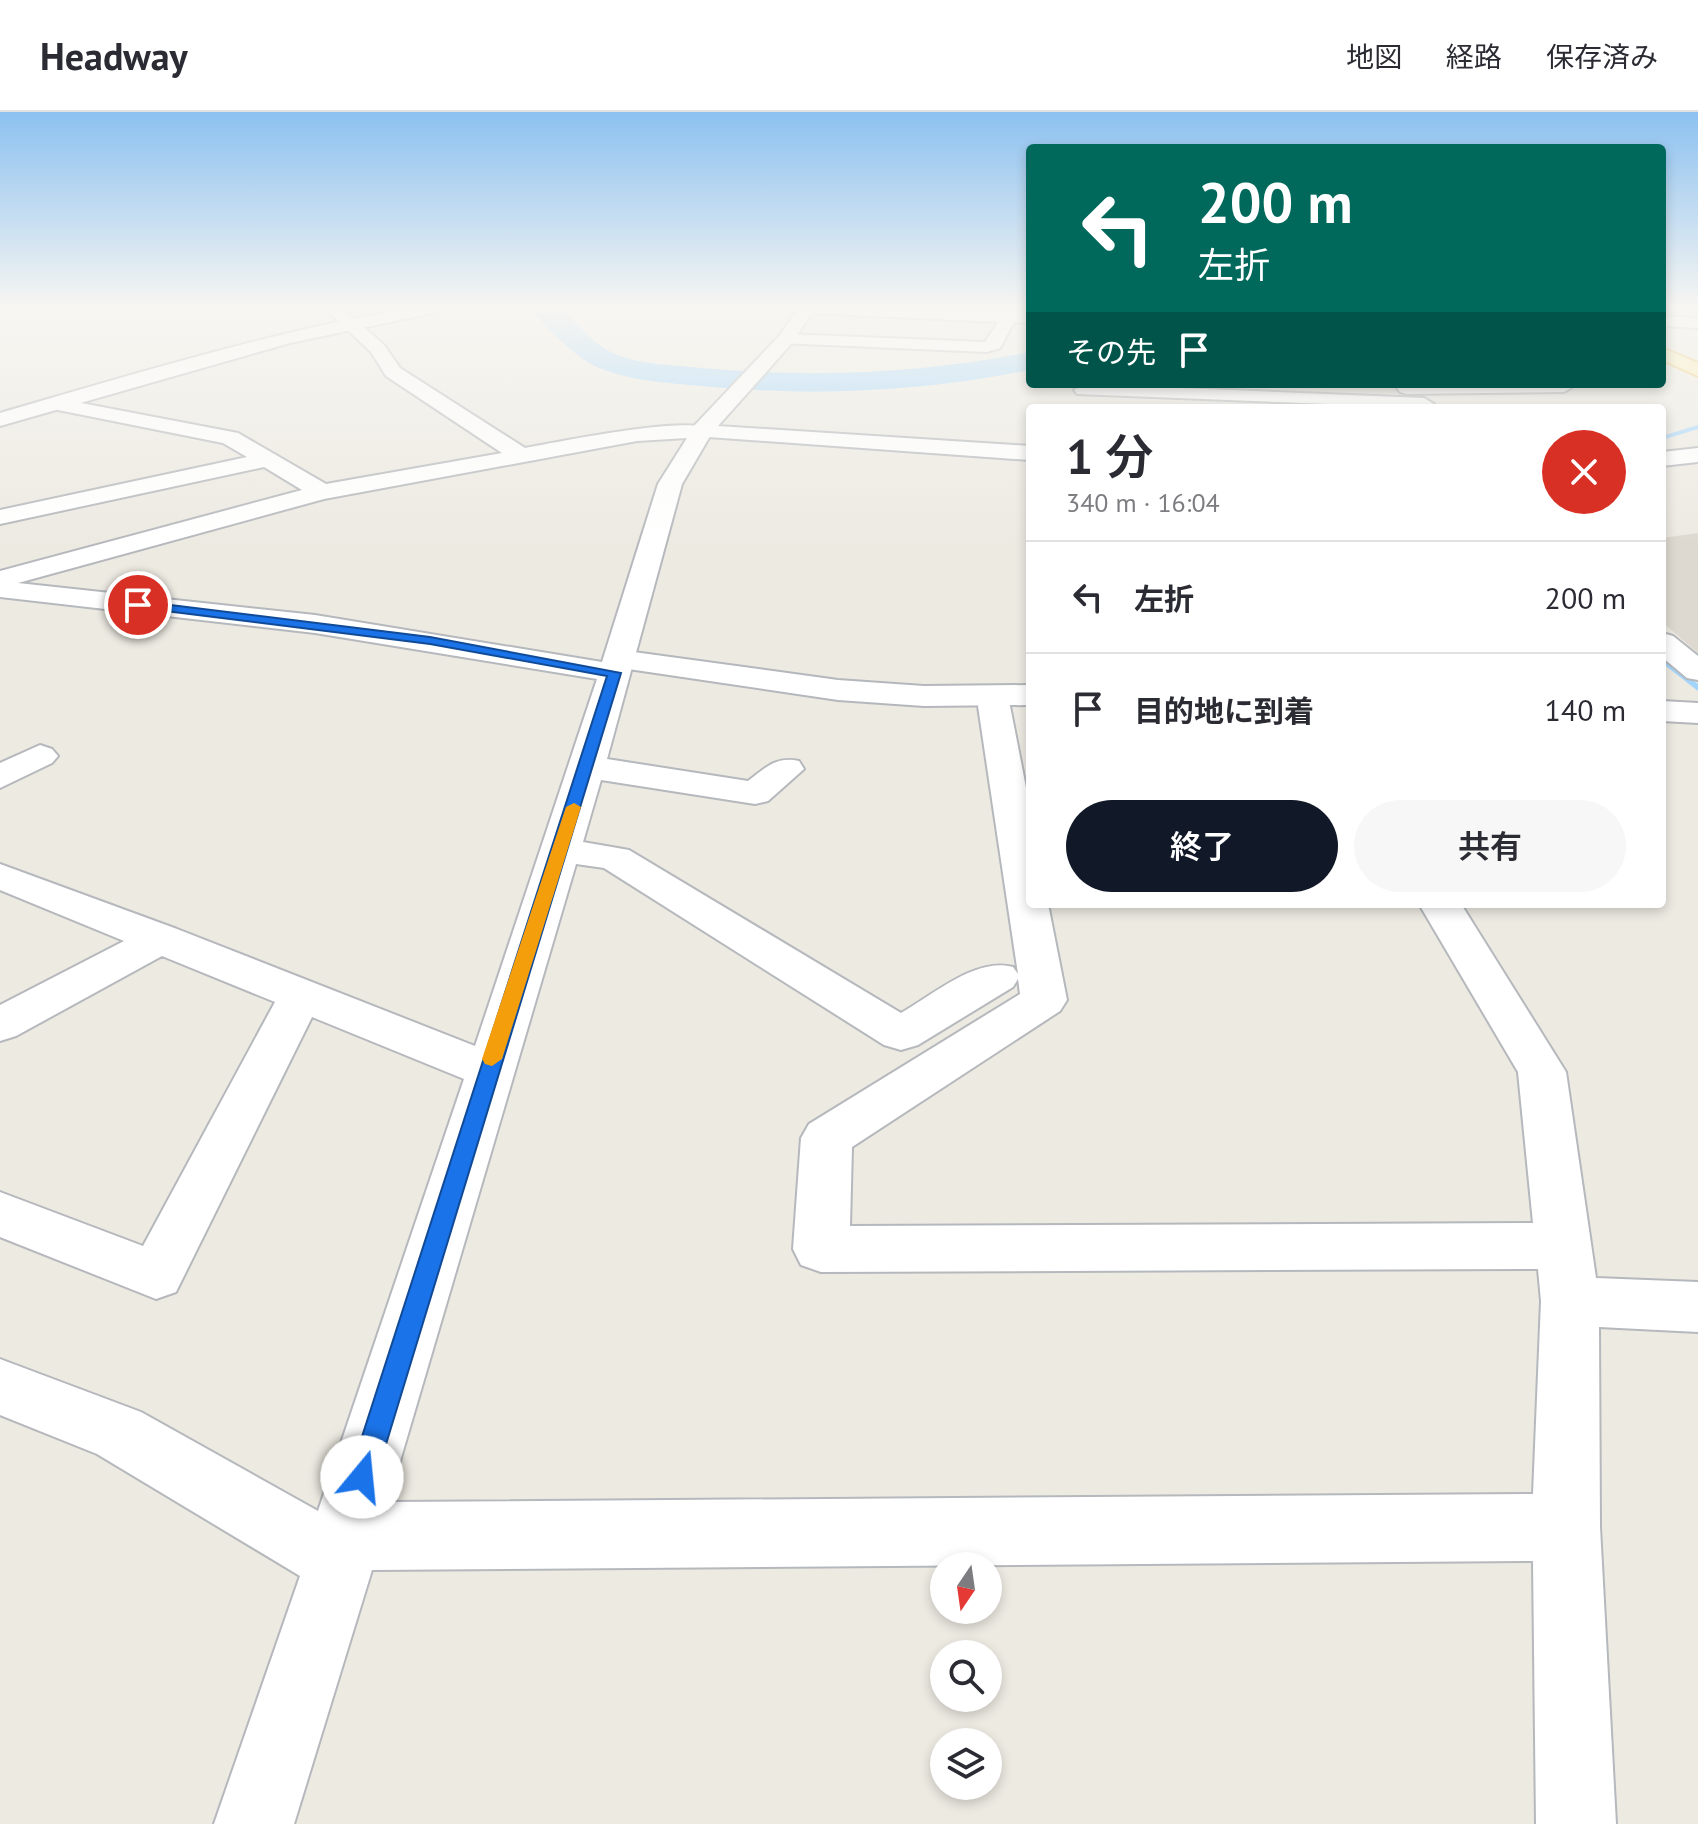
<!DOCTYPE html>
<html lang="ja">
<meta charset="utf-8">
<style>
:root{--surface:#fff;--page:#f7f7f7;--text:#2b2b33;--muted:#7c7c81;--line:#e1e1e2;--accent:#111827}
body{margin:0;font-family:"PT Sans","Noto Sans JP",sans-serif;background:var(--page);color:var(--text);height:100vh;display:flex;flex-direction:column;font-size:30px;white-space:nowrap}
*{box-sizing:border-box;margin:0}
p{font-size:26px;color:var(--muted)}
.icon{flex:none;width:44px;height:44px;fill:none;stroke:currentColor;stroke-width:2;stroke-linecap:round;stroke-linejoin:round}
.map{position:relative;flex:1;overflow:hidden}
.side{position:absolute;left:1026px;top:292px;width:640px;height:504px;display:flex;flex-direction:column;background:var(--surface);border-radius:8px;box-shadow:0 4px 12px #0003}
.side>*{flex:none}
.top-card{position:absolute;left:1026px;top:32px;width:640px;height:244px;border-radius:8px;box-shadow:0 4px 12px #0003;background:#00695c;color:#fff;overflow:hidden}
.needle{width:52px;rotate:193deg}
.controls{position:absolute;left:930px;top:1440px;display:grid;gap:16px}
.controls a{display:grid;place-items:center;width:72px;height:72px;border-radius:50%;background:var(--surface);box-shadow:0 4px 12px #0003;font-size:40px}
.pin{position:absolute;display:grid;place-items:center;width:68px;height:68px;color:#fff;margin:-34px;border:4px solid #fff;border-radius:50%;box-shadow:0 2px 8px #0007}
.me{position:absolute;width:88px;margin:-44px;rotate:17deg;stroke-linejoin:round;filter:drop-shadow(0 0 6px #0008)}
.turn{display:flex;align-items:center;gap:28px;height:168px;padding:0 40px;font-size:36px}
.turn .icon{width:104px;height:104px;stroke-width:2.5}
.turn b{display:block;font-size:56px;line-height:68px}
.then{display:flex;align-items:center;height:76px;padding:0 40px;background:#0003;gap:16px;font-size:30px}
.round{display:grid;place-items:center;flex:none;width:84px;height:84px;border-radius:42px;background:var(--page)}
.headline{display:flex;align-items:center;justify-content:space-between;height:136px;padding:0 40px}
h1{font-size:48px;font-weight:600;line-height:60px}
.button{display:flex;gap:16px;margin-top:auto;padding:16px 40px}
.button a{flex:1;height:92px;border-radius:48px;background:var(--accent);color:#fff;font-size:32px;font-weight:600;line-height:92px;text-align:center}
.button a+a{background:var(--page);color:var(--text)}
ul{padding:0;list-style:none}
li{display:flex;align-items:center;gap:24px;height:112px;padding:0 40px;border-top:2px solid var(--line)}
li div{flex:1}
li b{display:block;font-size:30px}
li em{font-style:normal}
header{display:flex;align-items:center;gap:48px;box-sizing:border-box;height:112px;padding:0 40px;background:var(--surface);border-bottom:2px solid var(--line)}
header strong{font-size:38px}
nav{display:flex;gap:44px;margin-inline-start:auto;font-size:28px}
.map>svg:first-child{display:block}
</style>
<header>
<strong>Headway</strong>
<nav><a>地図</a><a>経路</a><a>保存済み</a></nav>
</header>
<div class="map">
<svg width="1698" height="1712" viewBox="0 0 1698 1712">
<rect width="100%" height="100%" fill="#edeae2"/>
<!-- education -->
<path fill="#ddd9d0" d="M1698 421V541L1662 510V426Z"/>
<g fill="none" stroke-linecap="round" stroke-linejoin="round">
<!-- stream -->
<path fill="#a3d5fc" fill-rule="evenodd" d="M1698 313V317L1662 328V324Z
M1662 544 1698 572V579L1662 551Z"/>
<!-- river -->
<path fill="#a3d5fc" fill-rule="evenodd" d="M528 193H557C576 209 590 230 613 241 640 253 673 253 702 256 813 266 921 262 1030 240V258C921 280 814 285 703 274 667 271 628 269 595 254 578 247 538 209 528 193Z"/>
<!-- street casing -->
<g stroke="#b5b8bc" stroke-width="4">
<path id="street" d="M321 193H339L384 233 400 256 525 336C554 331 697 301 713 319L682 372 607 647 748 669C765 656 776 644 799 649L804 657 768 689 755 692 601 668 583 730 629 738 901 901C933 883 976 845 1013 855L1018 862 978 594 982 587 994 584 1006 587 1010 594 1030 696V792H1048L1067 888 1060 899 852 1035 850 1114 1533 1111 1518 960 1419 792H1461L1566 960 1596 1166 1698 1170V1220L1599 1215 1600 1415 1616 1712H1536L1533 1449 372 1458 294 1712H214L300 1464 97 1342 0 1303V1247L141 1300 318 1399 464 967 312 905 176 1180 156 1187 0 1125V1080L143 1134 275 890 162 844 16 924 0 929V893L124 829 0 778V752L177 817 475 934 597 567 315 521 0 485V459L302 378 264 355 0 412V398L247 345 223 331 48 296 45 292 55 286 238 321 326 372 502 341 386 264 371 240ZM687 326 658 372 602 550 315 503 18 471 324 387 637 329ZM576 752 604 756 884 933 901 938 918 933 1013 875 1018 867 1020 882 809 1012 801 1026 793 1137 801 1153 821 1160 1538 1157 1541 1189 1533 1382 388 1390Z
M801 193 1030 201V211L1014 210 1000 236 987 240 780 231 777 227 786 222 985 230 998 210 807 201 801 199Z
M1662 204 1698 206V216L1662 214Z
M1084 272 1424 286 1434 292 1431 296 1077 282 1074 278Z
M1400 272H1572L1574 274 1564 280 1407 282 1400 280 1397 276Z
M1662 521 1673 524 1698 544V568L1687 566 1662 545Z
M40 633 52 637 58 644 52 651 0 676V651Z"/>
</g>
<!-- secondary casing -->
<g stroke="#b4b7bc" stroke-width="4">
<path id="secondary" d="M429 193H472L290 231 0 314V301C141 260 283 216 429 193Z
M801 193H817L792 231 718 314 1030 334V348L694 324 691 319 694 314 780 223Z
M1698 336V350L1662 354V340Z
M619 538 838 568 924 574 1030 573V593L924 594 838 588 608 554 604 547 608 540Z
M1662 589 1698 591V611L1662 609Z"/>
</g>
<!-- primary casing -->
<g stroke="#ecc35c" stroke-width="4">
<path id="primary" d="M1662 236 1698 251V264L1662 248Z"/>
</g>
<!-- street -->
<use href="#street" fill="#fff" fill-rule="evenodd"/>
<!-- secondary -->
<use href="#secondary" fill="#fff" fill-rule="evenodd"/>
<!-- primary -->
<use href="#primary" fill="#fceea8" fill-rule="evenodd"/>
</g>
<!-- sky -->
<linearGradient id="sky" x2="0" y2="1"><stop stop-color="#8cc1f0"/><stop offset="0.45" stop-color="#f7f6f2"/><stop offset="1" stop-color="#f7f6f2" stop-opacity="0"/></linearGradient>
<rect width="1698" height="433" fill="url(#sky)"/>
<!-- route -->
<path fill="#1a73e8" stroke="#114b97" stroke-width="2" d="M138 489 430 525 621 561 376 1365 372 1375 362 1378 353 1375 349 1365 607 564 430 532 134 495V490Z"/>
<!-- slow -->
<path fill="#f59e0b" d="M574 691 581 695 502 947 492 954 485 952 482 947 566 695Z"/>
</svg>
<div class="controls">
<a><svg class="needle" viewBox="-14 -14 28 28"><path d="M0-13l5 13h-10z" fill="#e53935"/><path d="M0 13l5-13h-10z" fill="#7c7c81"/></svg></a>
<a><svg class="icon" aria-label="search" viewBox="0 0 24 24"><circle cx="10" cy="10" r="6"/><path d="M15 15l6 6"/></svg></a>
<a><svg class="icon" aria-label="layers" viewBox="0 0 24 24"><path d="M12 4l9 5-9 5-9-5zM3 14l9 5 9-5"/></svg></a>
</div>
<div class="pin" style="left:138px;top:493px;background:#d93025"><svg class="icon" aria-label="arrive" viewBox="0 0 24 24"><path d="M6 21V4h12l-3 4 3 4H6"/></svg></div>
<svg class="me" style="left:362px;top:1365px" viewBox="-20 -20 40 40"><circle r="19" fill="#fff"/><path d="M0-13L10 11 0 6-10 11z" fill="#1a73e8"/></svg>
<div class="top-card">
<div class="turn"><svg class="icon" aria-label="left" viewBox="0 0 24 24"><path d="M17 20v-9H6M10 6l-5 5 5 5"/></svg><div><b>200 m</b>左折</div></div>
<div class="then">その先<svg class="icon" aria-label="arrive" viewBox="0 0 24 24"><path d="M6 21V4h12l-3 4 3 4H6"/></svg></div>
</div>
<section class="side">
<div class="headline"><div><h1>1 分</h1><p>340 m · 16:04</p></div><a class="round" style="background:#d93025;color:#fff"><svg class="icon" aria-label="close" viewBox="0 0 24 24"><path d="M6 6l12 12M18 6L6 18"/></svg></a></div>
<ul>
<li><svg class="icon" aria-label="left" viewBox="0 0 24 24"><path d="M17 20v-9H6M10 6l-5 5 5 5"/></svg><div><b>左折</b></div><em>200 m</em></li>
<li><svg class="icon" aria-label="arrive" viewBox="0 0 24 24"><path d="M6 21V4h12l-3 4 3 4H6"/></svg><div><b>目的地に到着</b></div><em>140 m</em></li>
</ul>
<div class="button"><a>終了</a><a>共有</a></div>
</section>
</div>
